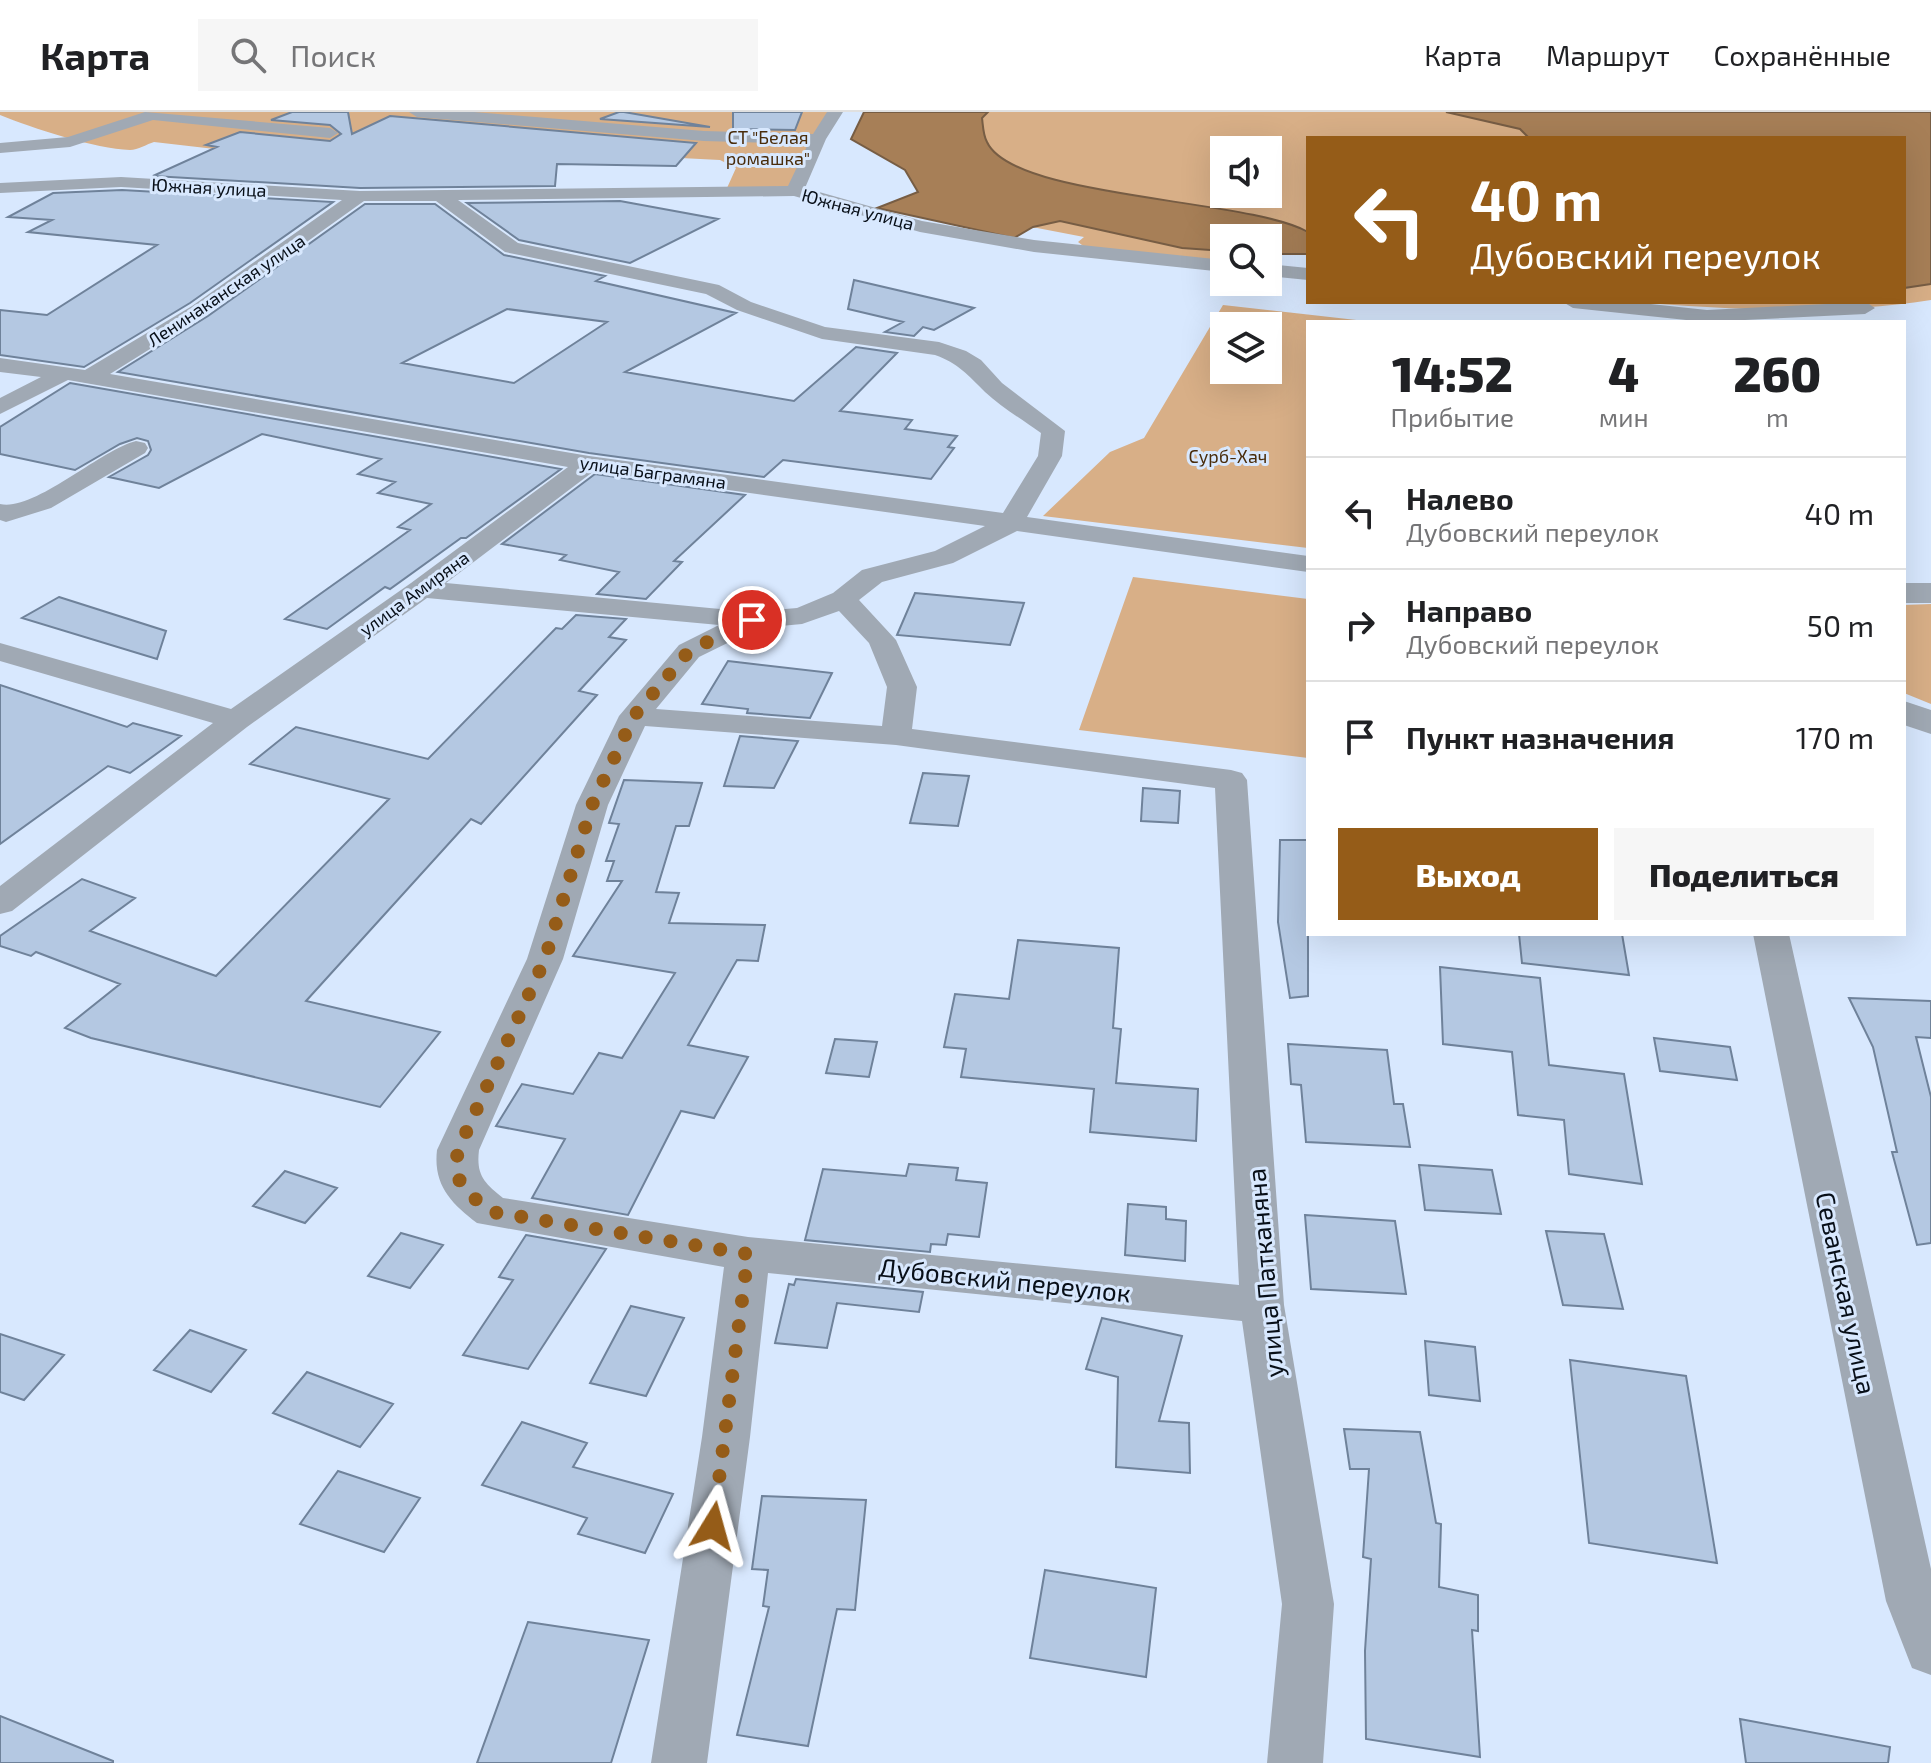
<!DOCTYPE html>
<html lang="ru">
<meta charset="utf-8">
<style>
:root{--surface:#fff;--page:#f6f6f6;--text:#202124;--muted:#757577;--line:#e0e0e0;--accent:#955c18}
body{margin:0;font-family:"Exo 2",sans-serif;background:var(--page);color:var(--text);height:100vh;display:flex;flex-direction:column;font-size:30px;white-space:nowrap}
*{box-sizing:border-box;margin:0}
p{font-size:26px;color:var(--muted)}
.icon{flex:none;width:44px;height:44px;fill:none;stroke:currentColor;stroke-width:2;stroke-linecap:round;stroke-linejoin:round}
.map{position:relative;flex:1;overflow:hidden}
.sheet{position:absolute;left:1306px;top:208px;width:600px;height:616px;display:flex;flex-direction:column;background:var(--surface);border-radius:0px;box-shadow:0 8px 32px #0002}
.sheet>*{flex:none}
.banner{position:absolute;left:1306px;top:24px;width:600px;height:168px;border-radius:0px;box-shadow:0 8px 32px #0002;background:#955c18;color:#fff;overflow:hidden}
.buttons{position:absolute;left:1210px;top:24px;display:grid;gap:16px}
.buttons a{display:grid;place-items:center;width:72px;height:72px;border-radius:0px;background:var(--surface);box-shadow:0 8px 32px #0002;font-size:40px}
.pin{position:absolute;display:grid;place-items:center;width:68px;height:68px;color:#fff;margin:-34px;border:4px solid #fff;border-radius:50%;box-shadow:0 2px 8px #0007}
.me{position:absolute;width:88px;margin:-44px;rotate:8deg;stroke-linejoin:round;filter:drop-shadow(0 0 6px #0008)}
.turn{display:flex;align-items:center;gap:28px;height:168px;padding:0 32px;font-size:36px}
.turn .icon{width:104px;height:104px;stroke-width:2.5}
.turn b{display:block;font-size:56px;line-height:68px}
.eta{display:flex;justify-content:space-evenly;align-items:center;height:136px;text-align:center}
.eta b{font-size:48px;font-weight:800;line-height:56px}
.primary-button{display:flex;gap:16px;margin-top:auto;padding:16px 32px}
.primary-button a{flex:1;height:92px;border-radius:0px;background:var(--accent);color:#fff;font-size:32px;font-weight:800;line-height:92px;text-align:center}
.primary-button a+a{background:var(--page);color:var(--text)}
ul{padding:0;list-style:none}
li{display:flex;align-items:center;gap:24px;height:112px;padding:0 32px;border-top:2px solid var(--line)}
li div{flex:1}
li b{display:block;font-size:30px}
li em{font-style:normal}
header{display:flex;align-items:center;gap:48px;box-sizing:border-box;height:112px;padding:0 40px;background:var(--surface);border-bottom:2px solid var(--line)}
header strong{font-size:38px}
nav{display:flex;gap:44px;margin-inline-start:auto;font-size:28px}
.search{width:560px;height:72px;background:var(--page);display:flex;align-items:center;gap:20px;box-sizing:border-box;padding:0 28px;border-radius:0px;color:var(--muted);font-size:30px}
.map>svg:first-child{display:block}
</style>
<header>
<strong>Карта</strong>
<div class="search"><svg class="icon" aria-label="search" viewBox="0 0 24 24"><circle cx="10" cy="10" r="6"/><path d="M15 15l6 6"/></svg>Поиск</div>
<nav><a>Карта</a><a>Маршрут</a><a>Сохранённые</a></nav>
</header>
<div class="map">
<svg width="1931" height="1651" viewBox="0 0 1931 1651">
<rect width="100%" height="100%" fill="#d8e8fe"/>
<!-- green -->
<path fill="#d8af87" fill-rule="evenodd" d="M0 0H828L790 76H727L736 56 720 48 622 43 347 52 154 30C147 32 138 38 130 38 96 37 32 16 0 3Z
M988 0H1446L1521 17 1529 26H1308V120C1248 87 1013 87 986 30 983 23 983 13 982 5ZM1224 38H1268V82H1224Z
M1060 109 1182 136 1224 139V153L1090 139 1078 130 1084 125 1032 115Z
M1931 172V188C1835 203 1731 198 1635 190H1904V176Z
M1223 193 1374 210H1308V436L1043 404 1110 340 1144 326ZM1268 214V258H1224V214Z
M1133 465 1308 487V646L1079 618Z
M1931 492V592L1904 581V493Z"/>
<!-- water -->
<path fill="#a77f57" stroke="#775d44" stroke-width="2" d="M864 0H988L982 6C983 13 983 23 987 30 1013 87 1248 86 1308 120V142H1268V126H1224V139L1182 136 1060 109 1033 115 1014 126 877 96 918 80 905 58 851 27Z
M1446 0H1931V172L1904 176V26H1529L1520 17Z"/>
<!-- building -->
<path fill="#b4c8e2" stroke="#6f829a" stroke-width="2" fill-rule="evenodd" d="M292 0H348L352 22 390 4 696 31 676 54 557 52 555 74 360 76 153 64 217 35 206 33 240 20 330 29 341 22 330 13 271 8Z
M619 0H624L710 15 600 7Z
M733 0H802L795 18 733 17Z
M122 78 333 90 190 191 84 255 0 243V198L47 203 157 133 28 120 52 108 8 105 53 81Z
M620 89 718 107 630 151 519 128 467 91Z
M365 92H435L504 143 605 164 596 169 736 201 625 260 794 289 856 235 897 241 840 299 912 308 905 317 957 324 948 335 954 336 931 367 783 348 764 365 589 341 118 260 208 204ZM507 197 607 210 514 271 402 251Z
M854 168 974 196 934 218 923 215 914 224 885 220 903 210 848 197Z
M70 271 561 357 466 426H461L390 477 385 475 327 517 285 507 410 418 398 415 431 392 378 381 395 370 358 362 381 347 262 322 159 376 109 365 148 343 151 338 148 329 137 326 120 332 75 358 0 342V315Z
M595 362 745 383 674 449 682 450 646 487 597 482 619 460 560 448 566 443 502 432Z
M915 481 1024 491 1010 533 897 523Z
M59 485 166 519 157 547 22 506Z
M576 503 626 507 609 525 626 528 579 579 597 583 481 712 471 707 306 889 440 920 380 995 91 926 65 916 120 872 36 840 31 844 0 834V824L82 767 135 786 90 819 216 864 389 687 250 652 296 615 428 647 556 516 562 517Z
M728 549 832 561 810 606 747 601 748 597 702 592Z
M0 573 127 615 133 611 181 624 130 661 108 654 0 732Z
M740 624 798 629 774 676 724 674Z
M923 661 969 664 958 714 910 711Z
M624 668 702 671 689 714H676L656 780 679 781 669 811 765 813 758 849 737 848 688 933 748 945 714 1006 681 999 628 1103 532 1086 565 1027 496 1014 522 972 573 982 599 941 622 946 675 861 573 844 622 769H607L614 749H606L619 712 609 711Z
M1143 676 1180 679 1178 711 1141 709Z
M1280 728H1308V884L1290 886 1278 810Z
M1519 822H1622L1629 863 1522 851Z
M1018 828 1119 836 1113 916 1121 917 1116 971 1198 977 1196 1029 1090 1020 1094 977 961 965 966 937 944 935 955 882 1009 887Z
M1440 855 1540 866 1549 953 1624 962 1642 1072 1569 1062 1564 1008 1518 1003 1512 940 1443 932Z
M1849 886 1931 889V926L1916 925 1931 985V1131L1917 1133 1892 1040H1897L1873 935Z
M1654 926 1730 935 1737 968 1660 959Z
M835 927 877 930 869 965 826 961Z
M1288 932 1387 938 1394 992H1403L1410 1035 1306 1030 1301 973 1291 972Z
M909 1052 958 1056 956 1068 987 1071 979 1125 948 1122 946 1133 931 1132 930 1140 805 1128 823 1057 906 1064Z
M1419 1053 1492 1058 1501 1102 1425 1098Z
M285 1059 337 1076 305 1111 253 1094Z
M1128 1092 1166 1095V1107L1186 1109 1185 1149 1125 1143Z
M1305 1103 1395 1109 1406 1182 1311 1177Z
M1546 1119 1604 1122 1623 1197 1563 1193Z
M401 1121 443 1133 410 1176 368 1164Z
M526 1123 606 1137 528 1257 463 1243 513 1168 499 1165Z
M796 1167 923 1180 919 1200 837 1191 827 1236 775 1231 789 1172 794 1173Z
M631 1194 684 1206 646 1284 590 1271Z
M1102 1206 1182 1224 1159 1309 1189 1311 1190 1361 1116 1355 1118 1265 1086 1257Z
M190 1218 246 1238 211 1280 154 1258Z
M0 1222 64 1243 24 1288 0 1280Z
M1425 1229 1475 1235 1480 1289 1429 1283Z
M1570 1248 1686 1264 1717 1451 1589 1431Z
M307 1260 393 1292 360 1335 273 1301Z
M522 1310 587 1331 573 1355 673 1382 645 1441 578 1422 587 1406 482 1373Z
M1344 1317 1420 1320 1436 1411 1441 1412 1439 1475 1478 1483V1519L1472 1518 1480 1645 1366 1627 1365 1539 1371 1447 1363 1445 1369 1357H1350Z
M338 1359 420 1386 384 1440 300 1412Z
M762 1384 866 1388 855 1498 837 1497 808 1634 737 1623 769 1495 763 1494 768 1458 752 1457Z
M1045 1458 1156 1476 1146 1565 1030 1546Z
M528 1510 649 1528 611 1651H477Z
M0 1604 113 1649V1651H0Z
M1740 1607 1890 1635 1888 1651H1746Z"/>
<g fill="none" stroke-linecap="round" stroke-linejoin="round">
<!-- minor -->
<path fill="#a0a9b4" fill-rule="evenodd" d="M145 0 330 16 338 21 330 26 153 8 70 35 0 41V31L68 25Z
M409 0H474L704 19 813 22 827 0H843L826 27 805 76 922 109 1034 128 1224 148V160L1034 140 920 120 794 84 458 88 518 131 719 173 751 190 825 215 939 230 966 239 981 248 1002 271 1065 319 1062 344 1027 405 1308 444V460L1017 419 953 451 882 470 859 488 896 528 917 575 912 617 1231 658 1242 661 1247 668 1284 1193 1334 1492 1323 1651H1267L1282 1492 1242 1209 768 1161 750 1325 707 1651H651L702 1325 724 1155 477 1111C451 1091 433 1073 437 1038L527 847 576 693 619 604 679 533 719 513 427 486 247 615 12 799 0 802V774L213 611 0 549V531L231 597 411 471 568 355 68 268 0 302V286L41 265 0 260V246L85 258 192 194 342 88 121 75 0 81V71L121 65 360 79 788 74 808 32 704 29 417 5ZM364 89H436L505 140 706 182 737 198 822 227 935 243C958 251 968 263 985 280 1001 295 1023 308 1041 321L1038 344 1003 401 589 344 110 262 206 202ZM594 359 985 414 935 439 862 458 833 481 797 496 752 500 446 471ZM839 499 869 531 887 575 882 614 656 597 699 545 758 516 802 512ZM645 614 896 633 1215 676 1239 1173 748 1125 503 1086C484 1071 476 1063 479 1038L563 847 608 693Z
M1268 152 1308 156V168L1268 164Z
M1563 190H1632L1707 198 1866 190 1875 196 1865 202 1705 210 1573 196Z
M136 329 145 331 148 336 145 341 51 396 6 410 0 408V392C34 400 100 338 136 329Z
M1753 822H1789L1931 1457V1563L1912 1556 1886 1489Z"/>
<!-- tertiary -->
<path fill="#a0a9b4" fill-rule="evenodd" d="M1904 471H1931V491H1904Z
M1904 589 1931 598V622L1904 613Z"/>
</g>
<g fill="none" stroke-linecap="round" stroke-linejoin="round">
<!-- route -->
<path stroke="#955c18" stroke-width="14" stroke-dasharray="0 25.2" d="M713 1414 748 1142 492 1100C467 1080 452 1074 458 1038L545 847 592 693 634 604 689 539 752 508"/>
</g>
<g text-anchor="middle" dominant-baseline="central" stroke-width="6" stroke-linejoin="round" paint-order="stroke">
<!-- far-park labels -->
<g font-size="18" fill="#492c0b" stroke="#d8e8fe">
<text x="768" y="25">СТ "Белая<tspan x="768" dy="21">ромашка"</tspan></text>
<text x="1228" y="344">Сурб-Хач</text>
</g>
<!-- far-street labels -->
<g font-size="18" fill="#080f18" stroke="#d8e8fe">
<text transform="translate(209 75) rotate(3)">Южная улица</text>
<text transform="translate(858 97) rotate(15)">Южная улица</text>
<text transform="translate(226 178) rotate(-34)">Ленинаканская улица</text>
<text transform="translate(653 360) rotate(8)">улица Баграмяна</text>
<text transform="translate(414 481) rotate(-36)">улица Амиряна</text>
</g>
<!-- near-street labels -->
<g font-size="26" fill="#080f18" stroke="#d8e8fe">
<text transform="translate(1264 1161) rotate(-95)">улица Патканяна</text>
<text transform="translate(1005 1167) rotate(6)">Дубовский переулок</text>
<text transform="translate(1847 1181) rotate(78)">Севанская улица</text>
</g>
</g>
</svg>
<div class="buttons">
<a><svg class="icon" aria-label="sound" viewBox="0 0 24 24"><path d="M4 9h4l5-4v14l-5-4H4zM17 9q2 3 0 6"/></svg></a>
<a><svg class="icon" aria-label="search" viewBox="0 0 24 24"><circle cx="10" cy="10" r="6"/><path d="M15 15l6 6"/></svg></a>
<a><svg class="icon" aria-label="layers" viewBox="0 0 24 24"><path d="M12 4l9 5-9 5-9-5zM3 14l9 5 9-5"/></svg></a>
</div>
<div class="pin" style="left:752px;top:508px;background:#d93025"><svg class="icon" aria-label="arrive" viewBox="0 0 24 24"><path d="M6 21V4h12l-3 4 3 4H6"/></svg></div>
<svg class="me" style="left:713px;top:1414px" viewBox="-20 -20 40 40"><path d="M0-17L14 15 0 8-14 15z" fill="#955c18" stroke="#fff" stroke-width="4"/></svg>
<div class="banner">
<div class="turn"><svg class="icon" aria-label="left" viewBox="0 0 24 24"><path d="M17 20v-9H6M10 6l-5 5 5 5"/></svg><div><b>40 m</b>Дубовский переулок</div></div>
</div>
<section class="sheet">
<div class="eta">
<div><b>14:52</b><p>Прибытие</p></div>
<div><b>4</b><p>мин</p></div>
<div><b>260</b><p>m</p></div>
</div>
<ul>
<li><svg class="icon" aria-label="left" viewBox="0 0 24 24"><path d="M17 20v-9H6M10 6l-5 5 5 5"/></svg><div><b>Налево</b><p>Дубовский переулок</p></div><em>40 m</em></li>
<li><svg class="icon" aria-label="right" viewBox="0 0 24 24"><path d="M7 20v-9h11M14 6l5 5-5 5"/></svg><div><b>Направо</b><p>Дубовский переулок</p></div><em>50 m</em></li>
<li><svg class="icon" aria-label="arrive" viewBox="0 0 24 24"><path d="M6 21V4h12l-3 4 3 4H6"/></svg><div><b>Пункт назначения</b></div><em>170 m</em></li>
</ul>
<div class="primary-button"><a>Выход</a><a>Поделиться</a></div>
</section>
</div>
